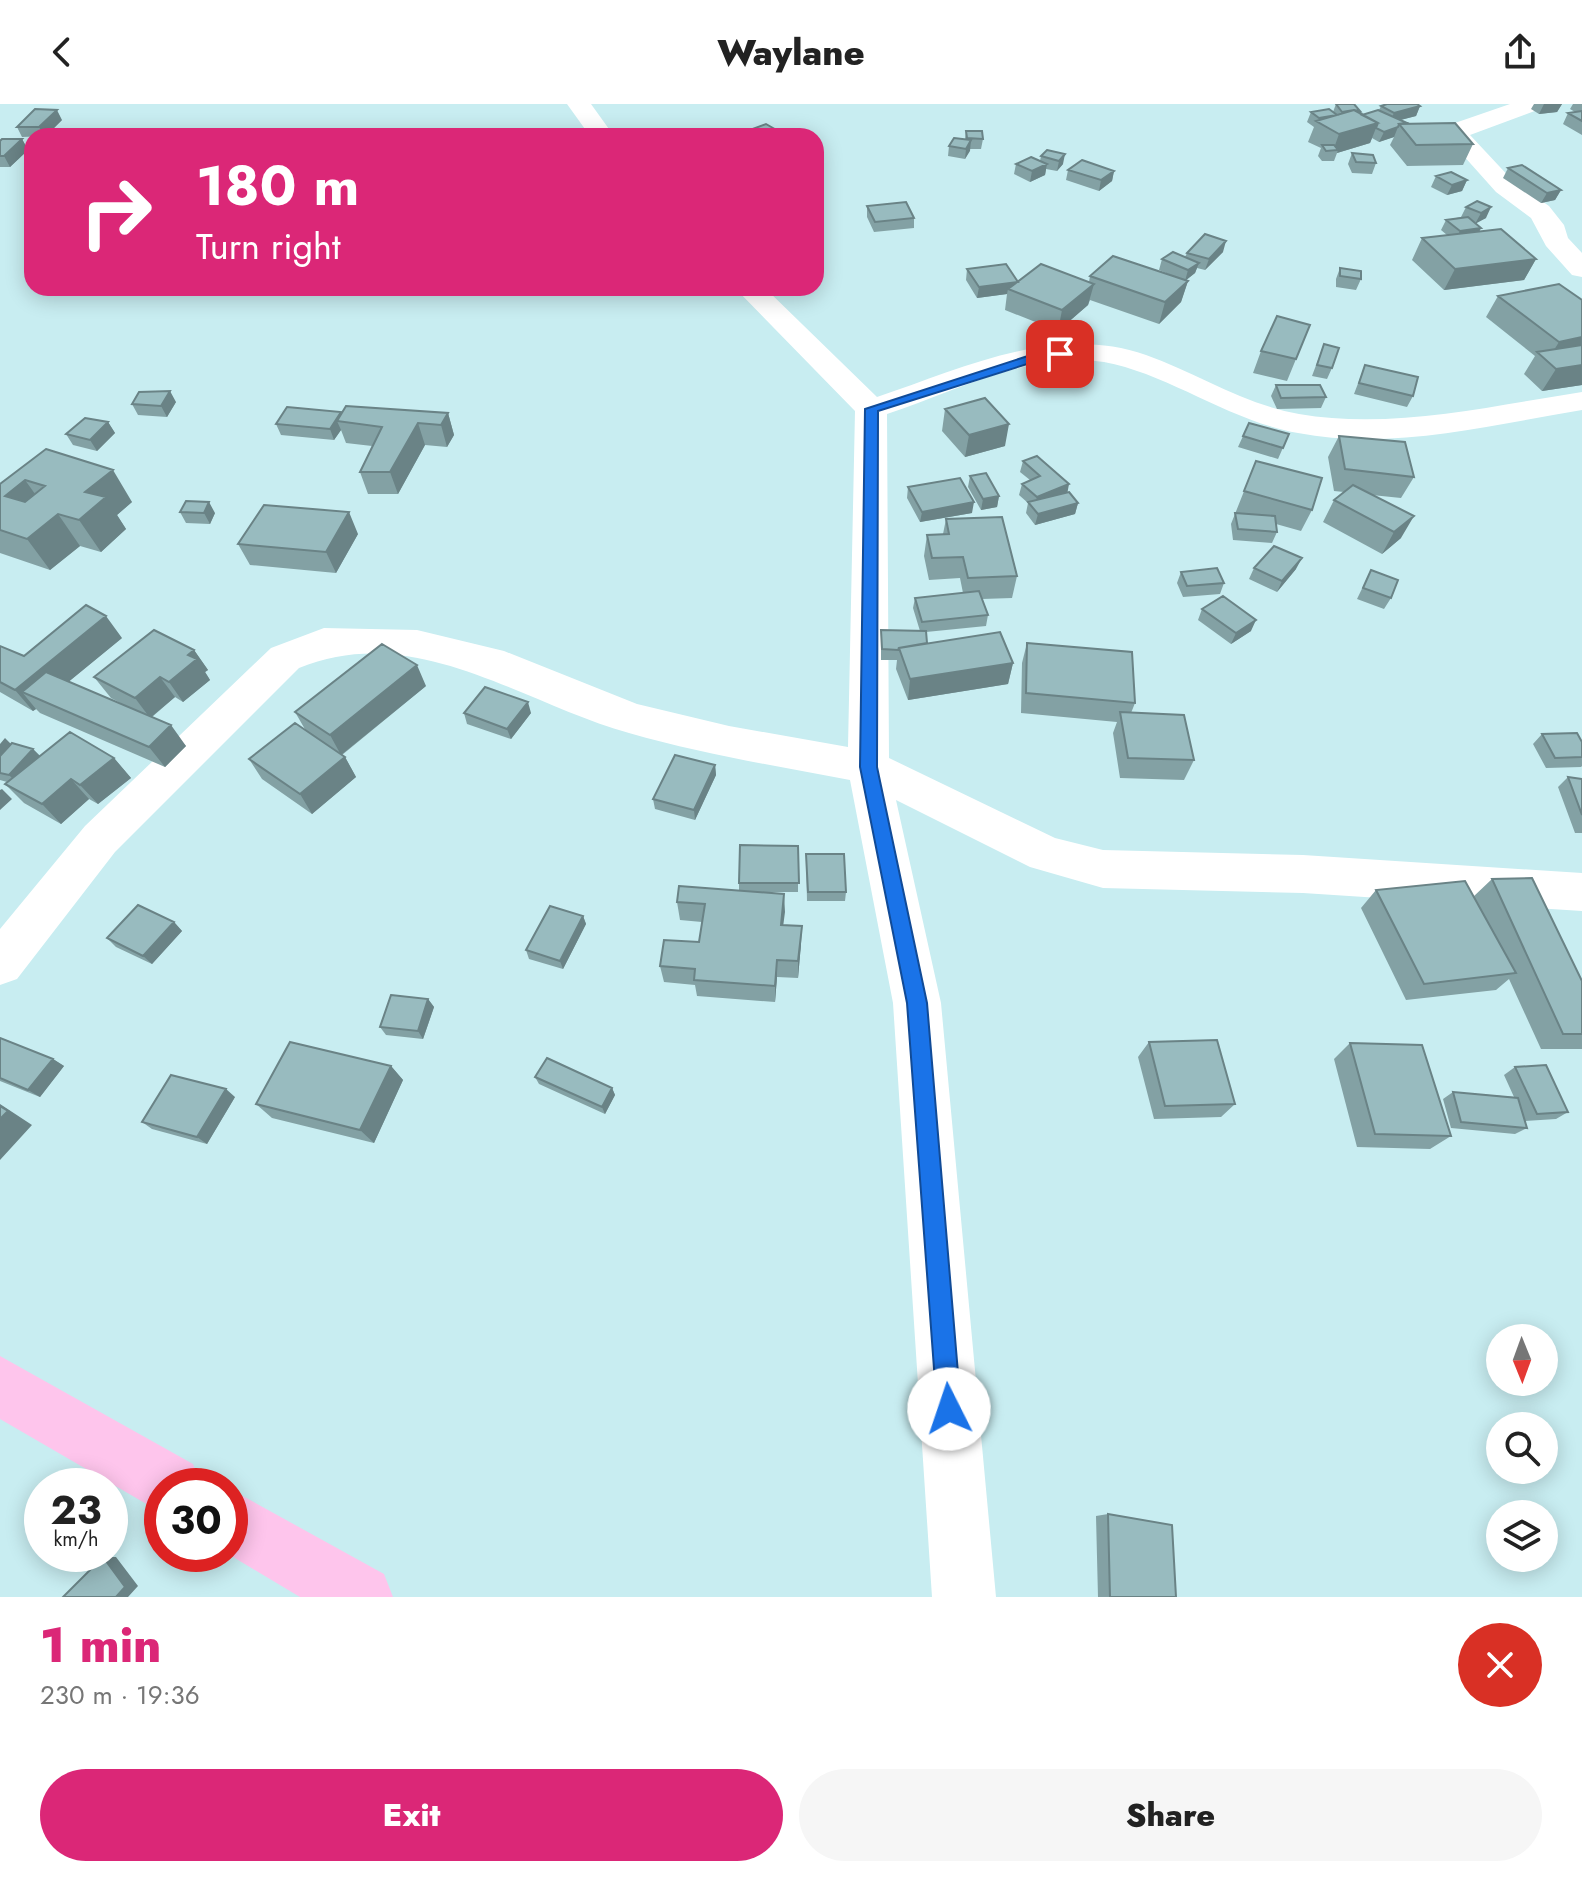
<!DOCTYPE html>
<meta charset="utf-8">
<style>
:root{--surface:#fff;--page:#f6f6f6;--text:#222;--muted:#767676;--accent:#db2777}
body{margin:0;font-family:Jost,sans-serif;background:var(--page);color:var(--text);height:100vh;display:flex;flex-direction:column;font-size:30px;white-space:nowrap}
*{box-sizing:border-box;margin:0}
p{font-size:26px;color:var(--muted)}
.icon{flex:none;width:44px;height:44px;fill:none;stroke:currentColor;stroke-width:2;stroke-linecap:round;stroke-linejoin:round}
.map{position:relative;height:1493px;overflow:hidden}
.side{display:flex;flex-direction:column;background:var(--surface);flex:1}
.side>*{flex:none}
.banner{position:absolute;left:24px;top:24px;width:800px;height:168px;border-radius:24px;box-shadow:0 4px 20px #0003;background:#db2777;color:#fff;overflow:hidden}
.needle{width:52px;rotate:179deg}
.tools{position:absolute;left:1486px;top:1220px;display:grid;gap:16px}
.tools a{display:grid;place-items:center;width:72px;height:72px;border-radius:50%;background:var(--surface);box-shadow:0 4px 20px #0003;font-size:40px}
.speed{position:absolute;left:24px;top:1364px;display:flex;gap:16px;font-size:40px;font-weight:700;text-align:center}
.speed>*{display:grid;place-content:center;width:104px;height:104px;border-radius:50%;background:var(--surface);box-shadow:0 4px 20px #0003;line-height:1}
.speed small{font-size:20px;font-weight:400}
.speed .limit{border:12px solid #d22;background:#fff;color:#111}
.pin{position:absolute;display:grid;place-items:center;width:68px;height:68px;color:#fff;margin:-34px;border-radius:16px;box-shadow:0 4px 12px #0006}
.me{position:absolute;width:88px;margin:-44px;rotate:356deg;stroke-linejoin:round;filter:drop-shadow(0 0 6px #0008)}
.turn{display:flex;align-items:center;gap:28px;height:168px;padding:0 40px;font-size:36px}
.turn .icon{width:104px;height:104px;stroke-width:2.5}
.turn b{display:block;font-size:56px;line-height:68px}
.round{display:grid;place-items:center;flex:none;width:84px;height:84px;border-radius:42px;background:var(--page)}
.head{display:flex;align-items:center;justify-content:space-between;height:136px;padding:0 40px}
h1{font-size:48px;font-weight:800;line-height:60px;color:var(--accent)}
.primary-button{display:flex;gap:16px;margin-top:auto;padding:16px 40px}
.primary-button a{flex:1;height:92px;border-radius:48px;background:var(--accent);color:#fff;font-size:32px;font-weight:800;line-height:92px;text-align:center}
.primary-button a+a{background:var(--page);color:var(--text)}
header{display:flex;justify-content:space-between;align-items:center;height:104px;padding:0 40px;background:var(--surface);font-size:36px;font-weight:800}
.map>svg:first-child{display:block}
</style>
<header><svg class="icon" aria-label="back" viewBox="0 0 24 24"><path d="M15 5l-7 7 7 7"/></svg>Waylane<svg class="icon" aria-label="share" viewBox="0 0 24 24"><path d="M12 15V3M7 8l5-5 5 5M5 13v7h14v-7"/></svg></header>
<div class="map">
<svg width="1582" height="1493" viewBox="0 0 1582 1493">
<rect width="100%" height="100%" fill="#c8edf1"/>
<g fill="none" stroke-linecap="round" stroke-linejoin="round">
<!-- street -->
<path fill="#fff" fill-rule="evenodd" d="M567 0H591L614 32H590Z
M1510 0H1544L1540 5 1470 31 1514 78 1549 102 1564 121 1568 134 1582 149V173L1572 171 1546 142 1531 114 1496 88 1445 31 1455 19Z
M735 184H765L877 293C963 264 1055 219 1146 251 1197 269 1245 301 1299 310 1392 326 1490 302 1582 288V306C1490 321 1391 347 1298 329 1229 317 1169 270 1104 258 1032 246 953 288 887 310L889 654 1055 734 1103 746 1303 751 1582 769V807L1303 789 1103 784 1030 763 896 696 941 899 996 1493H932L893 899 850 676C776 662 702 650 629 629 522 599 414 516 299 564L115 748 17 875 0 881V825L85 722 271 544 324 524 417 526 504 547 637 600 729 622 848 643 855 307Z"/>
<!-- primary -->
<path fill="#fec5ec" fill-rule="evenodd" d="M0 1252 193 1360 202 1382H162V1409L0 1315Z
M230 1385 384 1470 393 1493H300L228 1450Z"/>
</g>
<!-- wall -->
<path fill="#83a1a4" d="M1336 0 1360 7 1359 9 1362 11 1379 6 1381 2H1420L1416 12 1400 16 1473 40 1463 61 1407 62 1390 41 1394 33 1379 38 1372 34 1370 39 1337 49 1334 57H1322L1318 52 1321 44 1308 38 1314 23 1307 18 1311 8H1333Z
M1534 0H1562L1557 8 1539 10 1531 5Z
M1573 0H1582V31L1563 20 1568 9 1575 8 1570 5Z
M62 16 46 32 22 33 17 23Z
M966 27 983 35 981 45H970L965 55 948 52 949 42 965 35Z
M22 35 28 46 10 63H0V37Z
M1047 46 1063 60 1057 67 1046 65 1045 71 1030 78 1014 70 1016 60 1040 57 1041 52Z
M1352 49 1376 59 1372 70 1352 69 1348 60Z
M1508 64 1561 86 1555 96 1541 99 1503 74Z
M1068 66 1114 67 1112 77 1099 87 1066 76Z
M1436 72 1467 76 1462 87 1447 91 1431 83Z
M1477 97 1486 114 1475 119 1479 128 1536 155 1524 176 1444 186 1412 156 1422 134 1447 131 1441 126 1446 116 1461 113 1466 103Z
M867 102 914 114V124L874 128 867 113Z
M1223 148 1205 166 1197 164 1195 169 1186 176 1188 177 1181 198 1159 220 1090 196 1088 201 1058 227 1005 206 1007 190 977 194 966 176 967 165 1018 177 1089 178 1090 172 1171 171 1159 166 1162 155 1185 153 1187 149Z
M1340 164 1361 175 1356 186 1336 183V175Z
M1498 192 1582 196V281L1542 287 1524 270 1535 252 1486 213Z
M1310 221 1287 277 1253 269 1261 247Z
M1324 240 1332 264 1327 275 1312 272Z
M1365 261 1413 292 1407 303 1354 290Z
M1276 281 1326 293 1321 304 1277 305 1271 292Z
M176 298 167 313 138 311 132 300Z
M945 305 1005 342 965 353 942 327Z
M448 309 454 331 447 343 425 341 398 390H368L360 368 372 342 346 339 341 326 334 336 281 331 276 320 342 310Z
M108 318 115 329 97 347 73 341 66 330Z
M1249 319 1289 330 1278 355 1238 343Z
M1339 332 1414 373 1401 394 1372 391 1401 434 1382 450 1323 418 1334 396 1344 388 1334 387 1328 353Z
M46 345 132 398 117 411 126 425 101 448 80 442 50 466 0 449V380Z
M1023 357 1067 388 1078 399 1075 410 1035 421 1026 409 1028 399 1019 391 1022 380 1030 376 1020 368Z
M1256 357 1312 406 1301 427 1276 420 1277 428 1272 439 1233 436 1231 420Z
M970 372 999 392 997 403 981 406 968 383Z
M908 383 972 409 920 418 907 394Z
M180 408 215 409 210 420 186 419Z
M946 415 1017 472 1012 494 982 495 988 511 986 522 926 528 927 539 1013 559 1008 580 908 596 896 565 897 556H881V526L920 527 913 504 915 494 963 489 960 474 929 476 924 452 927 431 943 430Z
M358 430 336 469 250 461 238 440Z
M1254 464 1296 465 1277 488 1249 475Z
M1371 466 1391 494 1384 505 1357 495Z
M1181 468 1224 479 1220 490 1183 493 1177 479Z
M1202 505 1251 527 1231 540 1198 516Z
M122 534 68 578 132 605 111 594 94 573 194 546 208 566 205 568 210 576 183 598 175 593 152 613 186 642 165 663 40 609 36 605 33 607 0 588V542L24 552Z
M1027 539 1135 599 1131 609 1194 656 1184 676 1120 674 1113 629 1117 618 1021 609 1022 559Z
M426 582 342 651 345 653 356 673 312 710 262 675 249 655 306 627 295 608Z
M464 609H531L511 635 467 620Z
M1542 630 1582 638V662L1581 663 1546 664 1533 640Z
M11 640 33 645 40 652 114 654 131 674 98 700 89 695 61 720 24 699 5 680 7 678 0 676V669Z
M715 661 716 671 695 716 655 705 653 695Z
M1568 673 1582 675V729H1575L1558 683Z
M798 742V788H762L784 790 783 821 801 840 798 874 777 873 775 898 697 892 695 881 664 878 660 862 699 838 702 818 680 816 677 798 739 787V779Z
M806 750 846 788 845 797H807Z
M1492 775 1582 877V945H1541L1509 875 1496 886 1406 896 1361 804 1376 786 1473 793Z
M583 812 586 820 563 865 529 855 526 846Z
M174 818 182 827 152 860 116 843 107 834Z
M428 895 434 903 423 935 386 931 380 923Z
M0 934 53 955 64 962 40 993 0 977Z
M1149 938 1235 1000 1221 1013 1154 1015 1138 953Z
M1350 939 1451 1032 1430 1045 1357 1043 1334 955Z
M391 962 403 976 374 1039 272 1014 256 1000Z
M1515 963 1568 1008 1556 1015 1525 1017 1527 1024 1515 1030 1451 1024 1443 995 1453 988 1514 993 1504 971Z
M535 973 612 984 615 991 605 1010 539 980Z
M235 993 207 1040 152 1025 142 1018Z
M1108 1410 1176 1493H1098L1096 1412Z"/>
<!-- shaded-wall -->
<path fill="#6a8386" d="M1544 0H1562L1557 8 1539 10Z
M1420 2 1416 12 1389 19 1394 9Z
M57 6 62 16 46 32H44L39 23Z
M1378 19 1370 39 1337 49 1338 46 1333 47 1339 30Z
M1398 23 1394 33 1379 38 1384 28Z
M773 24V32H758V30Z
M22 35 28 46 10 63 4 52Z
M971 36 970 47 965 55 966 45Z
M1065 50 1063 60 1057 67 1059 57Z
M1047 60 1045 71 1030 78 1032 67Z
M1114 67 1112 77 1099 87 1101 76Z
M1467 76 1462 87 1447 91 1452 81Z
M1561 86 1555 96 1541 99 1547 89Z
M1491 103 1486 114 1475 120 1481 109Z
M1481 124 1476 135 1454 138 1460 127Z
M1226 137 1223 148 1205 166 1209 155Z
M1536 155 1524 176 1444 186 1455 165Z
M1199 159 1195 169 1185 177 1188 166Z
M1188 177 1181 198 1159 220 1165 198Z
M1018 178 1008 185 1007 190 977 194 979 183Z
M1094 180 1088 201 1058 227 1062 206Z
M1582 233V252L1547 257 1559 238Z
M1582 261V281L1542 287 1556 265Z
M170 287 176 298 167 313 161 302Z
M341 308 345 318 337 317 341 326 334 336 330 325Z
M448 309 454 331 447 343 441 321Z
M108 318 115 329 97 347 90 336Z
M418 319 425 341 398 390 390 368Z
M1009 320 1005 342 965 353 969 331Z
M113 366 132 398 117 411 126 425 101 448 79 416 85 388Z
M25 376 48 408 5 392Z
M1069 380 1067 391 1034 404 1037 393Z
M999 392 997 403 981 406 983 395Z
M209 398 215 409 210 420 204 409Z
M974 398 972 409 920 418 922 408Z
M1078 399 1075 410 1035 421 1038 410Z
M349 408 358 430 336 469 326 448Z
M58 410 80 442 50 466 27 435Z
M1414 412 1401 434 1382 450 1394 428Z
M1302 454 1296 465 1277 488 1282 477Z
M106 512 122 534 44 598 22 588 36 605 33 607 15 586Z
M1256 516 1251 527 1231 540 1236 529Z
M194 546 208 566 205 568 210 576 183 598 169 578 188 551Z
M1013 559 1008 580 908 596 910 575Z
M417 561 426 582 341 651 330 631Z
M160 573 175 593 150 614 135 594Z
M528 598 531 609 511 635 507 625Z
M171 621 186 642 165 663 149 643Z
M5 634 15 644 0 662V640Z
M33 645 43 655 19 681 9 671Z
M345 653 356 673 312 710 300 690Z
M114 654 131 674 98 700 80 681Z
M715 661 716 671 695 716 694 706Z
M71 675 89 695 61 720 42 700Z
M2 685 12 695 0 706V686Z
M784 790 785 808 781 838V821Z
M583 812 586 820 563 865 560 857Z
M174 818 182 827 152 860 143 852Z
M802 822 801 840 798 874V857Z
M777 856V873L775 898V882Z
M428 895 434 903 423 935 418 927Z
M53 955 64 962 40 993 28 986Z
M391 962 403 976 374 1039 360 1026Z
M612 984 615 991 605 1010 602 1003Z
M226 985 235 993 207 1040 197 1033Z
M0 1000 32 1021 0 1056Z
M103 1453H116L138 1482 128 1493H116Z"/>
<!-- building -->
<path fill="#98bbbf" stroke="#6a8386" stroke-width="2" fill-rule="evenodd" d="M1336 0H1354L1360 7 1354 6 1342 8Z
M1387 0H1417L1420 2 1394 9 1381 2Z
M35 5 57 6 39 23H17Z
M1329 5 1337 11 1319 14 1311 8Z
M1354 6 1378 19 1339 30 1316 17Z
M1378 6 1407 19 1399 20 1398 23 1384 28 1376 24 1378 19 1362 11Z
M1582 7V17L1568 9Z
M1455 19 1473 40 1416 41 1399 20Z
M766 20 773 24 758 30 750 26Z
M966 27H982L983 35 967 34Z
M954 34 971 36 966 45 949 42Z
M2 35H22L4 52H0V37Z
M1322 41H1334L1338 46 1326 47Z
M1047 46 1065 50 1059 57 1041 52Z
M1352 49 1373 51 1376 59 1356 58Z
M1031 53 1047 60 1032 67 1016 60Z
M1082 56 1114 67 1101 76 1068 66Z
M1522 61 1561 86 1547 89 1508 64Z
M1451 68 1467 76 1452 81 1436 72Z
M1477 97 1491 103 1481 109 1466 103Z
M906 98 914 114 875 118 867 102Z
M1468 113 1481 124 1460 127 1446 116Z
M1501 125 1536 155 1455 165 1422 134Z
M1205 130 1226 137 1209 155 1187 149Z
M1173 148 1199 159 1188 166 1162 155Z
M1113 152 1188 177 1165 198 1090 172Z
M1006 160 1018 178 979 183 967 165Z
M1041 160 1094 180 1062 206 1008 185Z
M1340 164 1361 167V175L1340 172Z
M1559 180 1582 196V233L1559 238 1498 192Z
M1277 212 1310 221 1296 255 1261 247Z
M1324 240 1339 244 1332 264 1317 261Z
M1582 241V261L1556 265 1537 248Z
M1365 261 1418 273 1413 292 1359 279Z
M1276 281H1320L1326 293 1281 294Z
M170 287 161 302 132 300 139 288Z
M985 294 1009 320 969 331 945 305Z
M346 302 448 309 441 321 418 319 390 368H360L382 323 337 317Z
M287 303 341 308 330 325 276 320Z
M85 314 108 318 90 336 66 330Z
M1249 319 1289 330 1283 344 1243 332Z
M1339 332 1405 338 1414 373 1345 365Z
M46 345 113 366 85 388 106 393 79 416 58 410 27 435 0 426V380ZM25 376 45 382 25 398 5 392Z
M1037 352 1069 380 1037 393 1022 380 1040 372 1023 357Z
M1256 357 1322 374 1312 406 1244 387Z
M986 369 999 392 983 395 970 372Z
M960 374 974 398 922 408 908 383Z
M1353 381 1414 412 1394 428 1334 396Z
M1069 388 1078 399 1038 410 1028 398Z
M186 397 209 398 204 409 180 408Z
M264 401 349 408 326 448 238 440Z
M1235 409 1275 412 1277 428 1238 425Z
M1002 413 1017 472 968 474 963 453 932 454 927 431 949 430 946 415Z
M1274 442 1302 454 1282 477 1254 464Z
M1217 464 1224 479 1187 482 1181 468Z
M1371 466 1398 476 1391 494 1363 484Z
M979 487 988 511 922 518 915 494Z
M1223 492 1256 516 1236 529 1202 505Z
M86 501 106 512 15 586 0 578V542L24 552Z
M154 526 194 546 188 551 197 555 169 578 160 573 135 594 94 573Z
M881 526 926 527 927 539 899 544 898 546 882 545Z
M1000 528 1013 559 910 575 899 544Z
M1027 539 1132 548 1135 599 1026 589Z
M382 540 417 561 330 631 295 608Z
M46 568 171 621 149 643 22 588Z
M485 583 528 598 507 625 464 609Z
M1120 608 1184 611 1194 656 1128 654Z
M295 619 345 653 300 690 249 655Z
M70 628 114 654 80 681 71 675 42 700 5 680Z
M1577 629 1582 638V653L1555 654 1542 630Z
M12 639 33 645 9 671 0 669V652Z
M675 651 715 661 694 706 653 695Z
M1568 673 1582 675V711Z
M740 741 798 742 799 779H739Z
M806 750H844L846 788H808Z
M1532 774 1582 877V930H1563L1492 775Z
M1465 777 1516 869 1424 880 1376 786Z
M679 782 784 790 781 821 802 822 798 857 777 856 775 882 694 876 695 865 660 862 664 836 699 838 705 800 677 798Z
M138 801 174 818 143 852 107 834Z
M550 802 583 812 560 857 526 846Z
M391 891 428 895 418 927 380 923Z
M0 934 53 955 28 986 0 974Z
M1217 936 1235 1000 1165 1002 1149 938Z
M290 938 391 962 360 1026 256 1000Z
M1350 939 1422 941 1451 1032 1375 1030Z
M547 954 612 984 602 1003 535 973Z
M1546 961 1568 1008 1537 1010 1515 963Z
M171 971 226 985 197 1033 142 1018Z
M1453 988 1518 994 1527 1024 1461 1018Z
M0 1002 8 1007 0 1015Z
M1108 1410 1172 1421 1176 1493H1110Z
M103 1453 125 1483 116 1493H63Z"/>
<!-- route -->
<path fill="#1a73e8" stroke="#114b97" stroke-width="2" d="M1060 246 1066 250 1064 252 1040 256 878 307 877 663 927 899 961 1305 958 1314 949 1318 940 1314 937 1305 907 899 860 663 865 305 1034 250Z"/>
</svg>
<div class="tools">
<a><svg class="needle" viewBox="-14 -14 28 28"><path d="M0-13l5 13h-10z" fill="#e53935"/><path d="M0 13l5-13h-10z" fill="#767676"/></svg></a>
<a><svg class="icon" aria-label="search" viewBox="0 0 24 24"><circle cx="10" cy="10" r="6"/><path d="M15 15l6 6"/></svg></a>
<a><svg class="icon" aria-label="layers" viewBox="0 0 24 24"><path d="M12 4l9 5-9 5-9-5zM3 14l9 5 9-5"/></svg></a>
</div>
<div class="speed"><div>23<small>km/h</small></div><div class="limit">30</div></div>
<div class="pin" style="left:1060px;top:250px;background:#d93025"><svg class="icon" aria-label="arrive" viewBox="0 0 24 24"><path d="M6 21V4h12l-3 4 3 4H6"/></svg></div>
<svg class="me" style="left:949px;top:1305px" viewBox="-20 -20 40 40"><circle r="19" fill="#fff"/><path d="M0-13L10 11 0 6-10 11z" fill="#1a73e8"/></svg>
<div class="banner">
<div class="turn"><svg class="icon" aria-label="right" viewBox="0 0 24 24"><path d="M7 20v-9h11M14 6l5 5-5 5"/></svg><div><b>180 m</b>Turn right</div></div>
</div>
</div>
<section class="side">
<div class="head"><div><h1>1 min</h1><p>230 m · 19:36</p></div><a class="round" style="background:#d93025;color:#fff"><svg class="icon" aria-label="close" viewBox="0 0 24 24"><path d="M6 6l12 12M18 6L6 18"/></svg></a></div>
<div class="primary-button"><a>Exit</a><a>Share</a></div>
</section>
